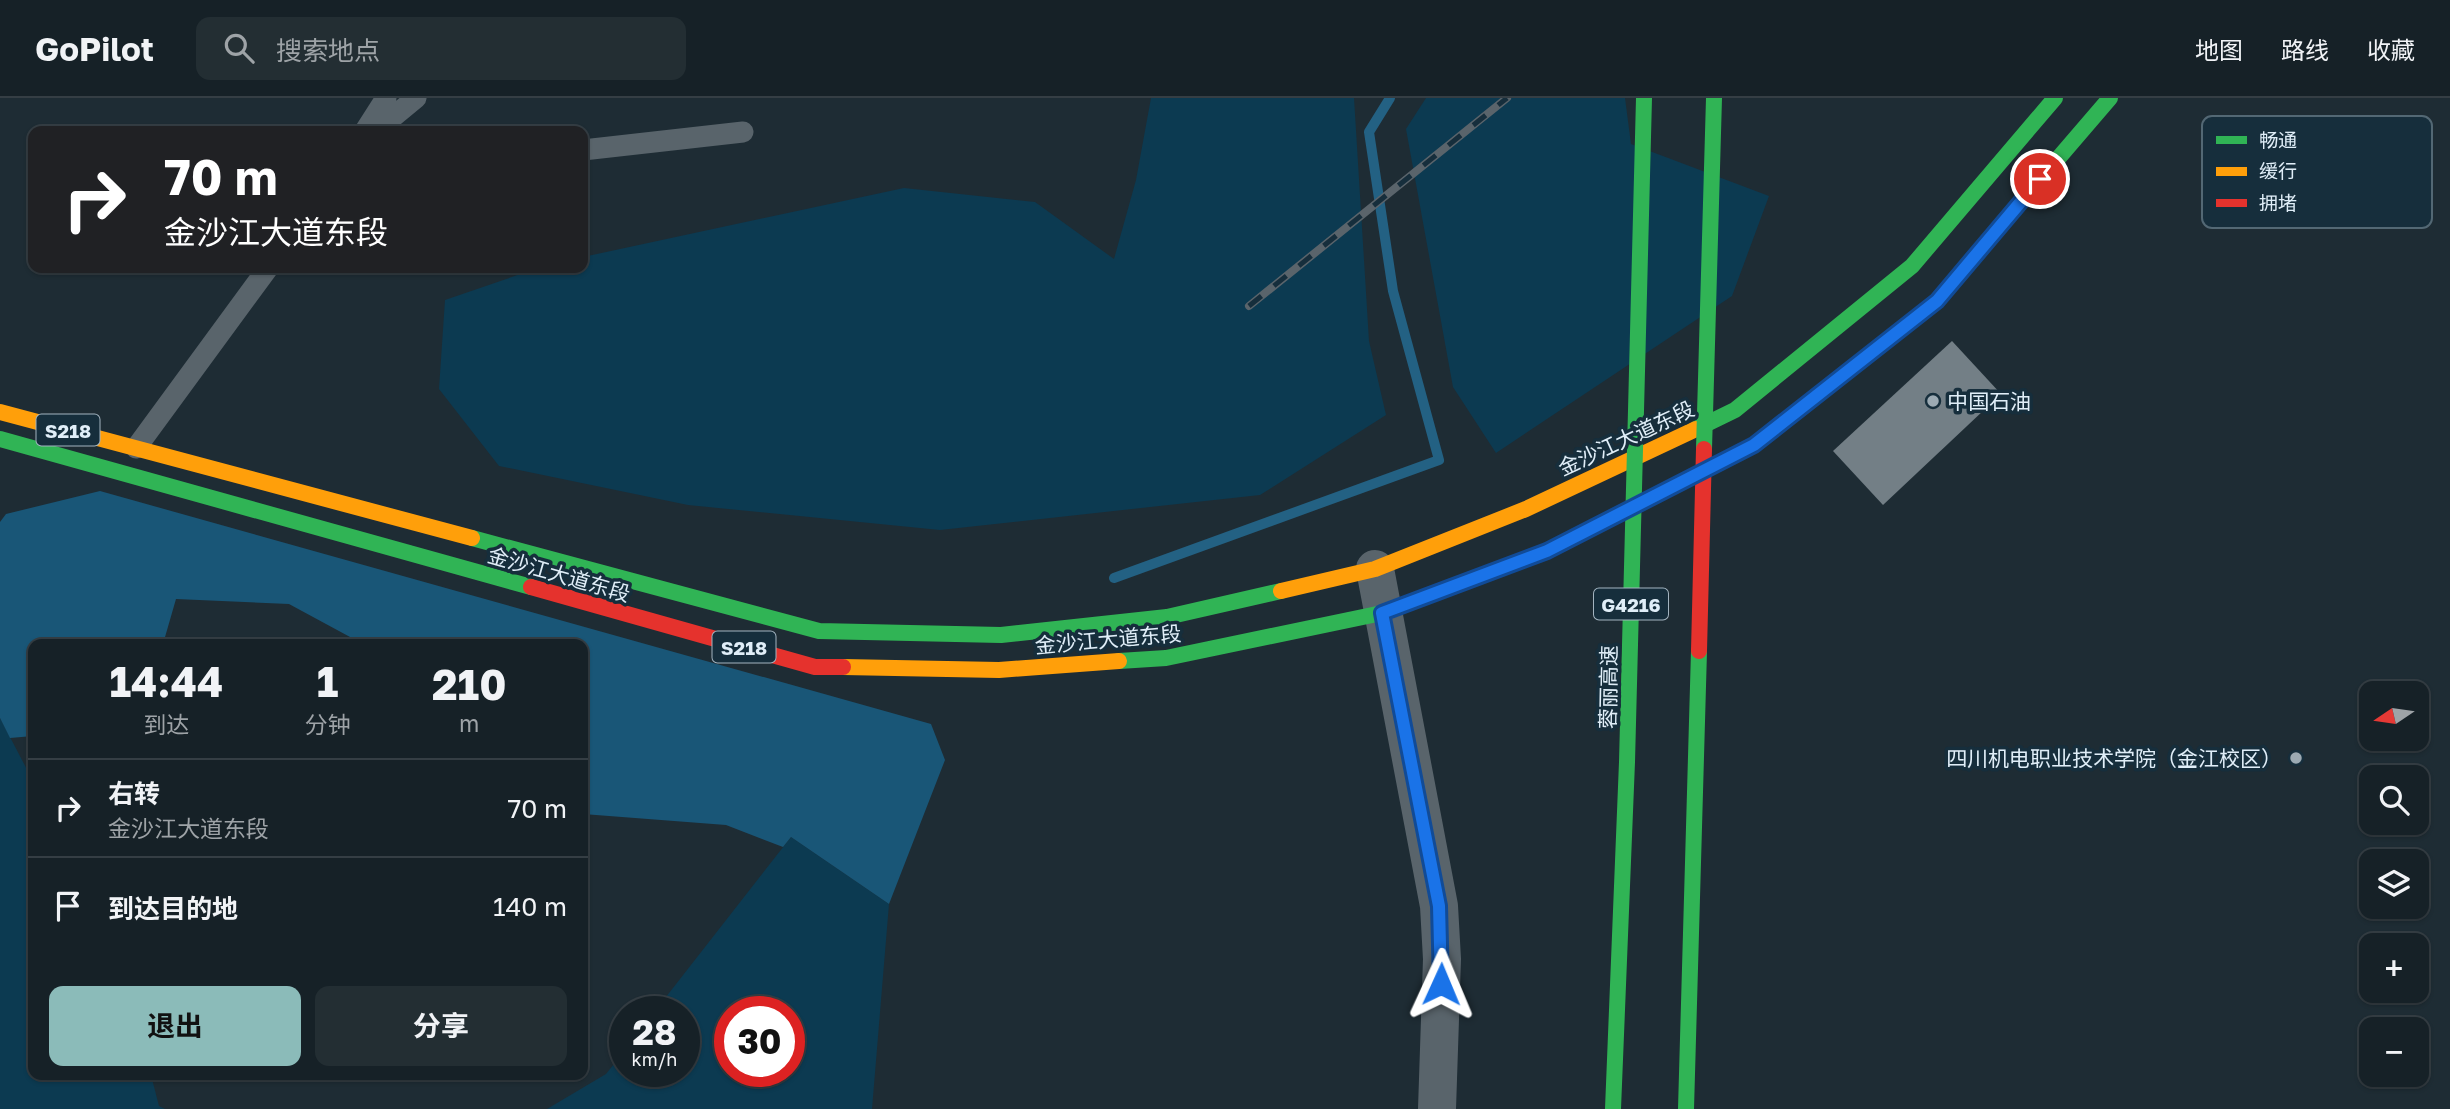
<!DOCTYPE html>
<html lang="zh">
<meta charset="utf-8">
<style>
:root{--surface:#162127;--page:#232e33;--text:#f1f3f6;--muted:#9ea3a7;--line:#353e44;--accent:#8bbbb9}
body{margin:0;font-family:"Golos Text","Noto Sans SC",sans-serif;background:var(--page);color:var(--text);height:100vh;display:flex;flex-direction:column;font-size:26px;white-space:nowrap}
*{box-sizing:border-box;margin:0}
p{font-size:23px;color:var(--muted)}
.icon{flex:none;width:38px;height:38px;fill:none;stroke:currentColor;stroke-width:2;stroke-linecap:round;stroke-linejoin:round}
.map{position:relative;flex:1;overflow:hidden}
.drawer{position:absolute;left:28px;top:541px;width:560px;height:441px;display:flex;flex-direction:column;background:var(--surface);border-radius:14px;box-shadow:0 2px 5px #0004,0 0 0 2px var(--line)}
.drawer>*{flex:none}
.banner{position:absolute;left:28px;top:28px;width:560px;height:147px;border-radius:14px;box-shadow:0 2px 5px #0004,0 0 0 2px var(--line);background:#202124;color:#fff;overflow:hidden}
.needle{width:46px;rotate:257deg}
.tools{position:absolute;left:2359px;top:583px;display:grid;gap:14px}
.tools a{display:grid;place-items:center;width:70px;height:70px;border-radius:14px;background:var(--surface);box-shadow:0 2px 5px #0004,0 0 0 2px var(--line);font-size:35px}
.speed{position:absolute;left:609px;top:898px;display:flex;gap:14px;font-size:35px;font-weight:700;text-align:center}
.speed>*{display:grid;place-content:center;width:91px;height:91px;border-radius:50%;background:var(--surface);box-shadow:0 2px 5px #0004,0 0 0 2px var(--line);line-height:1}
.speed small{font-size:18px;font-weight:400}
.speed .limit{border:10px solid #d22;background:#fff;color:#111}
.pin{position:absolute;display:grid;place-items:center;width:60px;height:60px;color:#fff;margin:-30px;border:4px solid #fff;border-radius:50%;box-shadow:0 2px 7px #0007}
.me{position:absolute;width:77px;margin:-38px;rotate:1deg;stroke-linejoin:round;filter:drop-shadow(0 0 5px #0008)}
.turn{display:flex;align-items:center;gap:24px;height:147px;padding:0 21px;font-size:32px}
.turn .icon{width:91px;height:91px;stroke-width:2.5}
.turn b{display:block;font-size:49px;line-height:60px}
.eta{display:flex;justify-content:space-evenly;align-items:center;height:119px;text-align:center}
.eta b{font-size:42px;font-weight:700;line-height:49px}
.button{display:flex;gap:14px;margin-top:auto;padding:14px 21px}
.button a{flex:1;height:80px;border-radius:14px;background:var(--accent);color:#111;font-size:28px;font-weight:700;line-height:80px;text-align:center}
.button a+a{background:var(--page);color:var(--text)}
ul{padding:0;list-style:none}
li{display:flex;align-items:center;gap:21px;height:98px;padding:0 21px;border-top:2px solid var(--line)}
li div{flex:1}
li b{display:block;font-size:26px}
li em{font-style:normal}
header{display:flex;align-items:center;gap:42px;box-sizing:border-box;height:98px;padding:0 35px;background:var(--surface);border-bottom:2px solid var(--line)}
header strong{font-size:33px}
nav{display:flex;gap:38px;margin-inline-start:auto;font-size:24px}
.search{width:490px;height:63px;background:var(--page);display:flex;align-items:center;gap:18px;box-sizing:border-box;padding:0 24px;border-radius:14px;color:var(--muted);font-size:26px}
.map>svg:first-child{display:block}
</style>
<header>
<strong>GoPilot</strong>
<div class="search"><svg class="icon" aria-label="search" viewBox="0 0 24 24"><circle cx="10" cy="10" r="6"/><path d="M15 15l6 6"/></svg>搜索地点</div>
<nav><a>地图</a><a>路线</a><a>收藏</a></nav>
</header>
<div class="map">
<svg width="2450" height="1011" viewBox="0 0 2450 1011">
<rect width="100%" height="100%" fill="#1e2c34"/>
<!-- green -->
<path fill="#0c3a51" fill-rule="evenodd" d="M1151 0H1354L1369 243 1386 317 1260 397 940 432 688 407 499 368 439 291 445 202 538 170H583V159L904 90 1035 104 1114 161 1136 82Z
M1426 0H1625L1631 46 1769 98 1732 198 1496 355 1453 289 1406 31Z
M0 620 33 683V976L151 977 159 1008 165 1011H0Z
M791 739 889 806 872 1011H547L606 976 625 952V973H684V914L655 913ZM730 914H789V973H730Z"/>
<!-- forest -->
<path fill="#195677" d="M100 393 931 626 945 662 889 806 791 739 783 749 726 727 583 716V546H363L289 506 176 501 163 546H33V638L10 640 0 620V424L6 416Z"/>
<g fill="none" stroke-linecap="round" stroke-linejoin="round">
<!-- stream -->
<path stroke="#236183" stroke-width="10" d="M1114 480 1439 362 1393 193 1369 34 1390 0"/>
</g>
<!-- building -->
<path fill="#737f86" d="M1952 243 2001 296 1883 407 1833 353Z"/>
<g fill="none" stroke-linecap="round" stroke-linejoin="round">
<!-- lane -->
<path stroke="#59646b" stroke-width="21" d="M365 33 386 0
M376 33 416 0
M583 52 743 34
M136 350 268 170"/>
<!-- street -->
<path stroke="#59646b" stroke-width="38" d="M1375 471 1439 808 1442 861 1437 1011"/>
<!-- fast -->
<path stroke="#30b455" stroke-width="16" d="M2013 113 2110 0
M1696 331 1735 312 1912 168 2055 0
M0 341 531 489
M472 440 819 533 1001 537 1167 519 1281 493
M1119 563 1166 560 1382 515 1547 453 1754 347 1839 280"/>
<!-- slow -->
<path stroke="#ff9f0a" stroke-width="16" d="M0 314 472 440
M1281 493 1375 471 1526 411 1696 331
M843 569 999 572 1119 563"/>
<!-- jam -->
<path stroke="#e5322d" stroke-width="16" d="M1839 280 1937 203 2013 113
M531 489 815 569H843"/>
<!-- rail casing -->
<g stroke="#5a646b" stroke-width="8">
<path id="rail" d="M1249 208 1507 0"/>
</g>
<!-- rail -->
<use href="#rail" stroke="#162e3c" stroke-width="5" stroke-dasharray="16" stroke-linecap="butt"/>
<!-- fast-bridge -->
<path stroke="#30b455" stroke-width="16" d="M1704 351 1714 0
M1613 1011 1627 664 1644 0
M1686 1011 1699 553"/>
<!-- jam-bridge -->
<path stroke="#e5322d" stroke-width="16" d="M1699 553 1704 351"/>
</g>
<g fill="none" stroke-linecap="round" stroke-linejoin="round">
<!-- route casing -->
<g stroke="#114b97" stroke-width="18">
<path id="route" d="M1441 886 1439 808 1382 515 1547 453 1754 347 1937 203 2040 81"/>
</g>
<!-- route -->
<use href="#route" stroke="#1a73e8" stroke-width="12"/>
</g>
<!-- markers -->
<g fill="#9caab3" stroke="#162e3c" stroke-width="2.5">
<circle cx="1933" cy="303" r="7"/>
<circle cx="2296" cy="660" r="7"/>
</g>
<g text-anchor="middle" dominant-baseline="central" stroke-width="7" stroke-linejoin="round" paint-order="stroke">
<!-- shield labels -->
<g fill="#162e3c" stroke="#a3b4c0" stroke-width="2">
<rect x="36.5" y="316.5" width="63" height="31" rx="5"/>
<rect x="1594" y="490.5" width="74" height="31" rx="5"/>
<rect x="712.5" y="533.5" width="63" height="31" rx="5"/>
</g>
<g font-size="19" font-weight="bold" fill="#e0eef8">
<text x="68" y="332">S218</text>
<text x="1631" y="506">G4216</text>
<text x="744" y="549">S218</text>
</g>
<!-- poi labels -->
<g font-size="21" fill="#e0eef8" stroke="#162e3c" text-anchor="start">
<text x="1947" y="303">中国石油</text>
<text x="2282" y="660" text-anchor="end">四川机电职业技术学院（金江校区）</text>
</g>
<!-- street labels -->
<g font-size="21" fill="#e0eef8" stroke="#162e3c">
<text transform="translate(1626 340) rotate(-25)">金沙江大道东段</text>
<text transform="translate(559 476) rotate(16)">金沙江大道东段</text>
<text transform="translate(1108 541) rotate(-5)">金沙江大道东段</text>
<text transform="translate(1608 589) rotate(-89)">蓉丽高速</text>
</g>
</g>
<!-- legend -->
<rect x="2202" y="18" width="230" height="112" rx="10" fill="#162e3c" stroke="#536874" stroke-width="2"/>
<rect x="2216" y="38" width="31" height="8" fill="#30b455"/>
<rect x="2216" y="69" width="31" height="9" fill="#ff9f0a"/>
<rect x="2216" y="101" width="31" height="8" fill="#e5322d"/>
<g font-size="19" fill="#e0eef8">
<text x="2259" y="49">畅通</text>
<text x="2259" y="80">缓行</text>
<text x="2259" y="112">拥堵</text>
</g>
</svg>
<div class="tools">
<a><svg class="needle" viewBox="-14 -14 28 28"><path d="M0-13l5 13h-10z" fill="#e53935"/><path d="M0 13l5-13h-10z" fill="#9ea3a7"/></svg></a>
<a><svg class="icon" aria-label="search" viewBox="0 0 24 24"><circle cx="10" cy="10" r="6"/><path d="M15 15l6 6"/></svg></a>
<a><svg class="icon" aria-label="layers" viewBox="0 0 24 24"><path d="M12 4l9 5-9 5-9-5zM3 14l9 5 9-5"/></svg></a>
<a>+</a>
<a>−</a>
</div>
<div class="speed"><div>28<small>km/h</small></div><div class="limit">30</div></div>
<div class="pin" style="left:2040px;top:81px;background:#d93025"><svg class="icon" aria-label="arrive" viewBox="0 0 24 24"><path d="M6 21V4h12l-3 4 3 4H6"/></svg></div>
<svg class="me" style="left:1441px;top:886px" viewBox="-20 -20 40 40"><path d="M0-17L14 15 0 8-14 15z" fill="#1a73e8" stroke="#fff" stroke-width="4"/></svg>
<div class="banner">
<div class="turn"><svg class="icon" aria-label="right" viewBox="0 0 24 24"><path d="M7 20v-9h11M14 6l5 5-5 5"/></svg><div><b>70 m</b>金沙江大道东段</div></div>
</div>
<section class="drawer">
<div class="eta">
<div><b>14:44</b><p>到达</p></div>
<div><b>1</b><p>分钟</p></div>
<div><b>210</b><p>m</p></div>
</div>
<ul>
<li><svg class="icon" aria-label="right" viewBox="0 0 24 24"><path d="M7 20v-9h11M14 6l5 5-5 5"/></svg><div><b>右转</b><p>金沙江大道东段</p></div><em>70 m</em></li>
<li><svg class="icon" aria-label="arrive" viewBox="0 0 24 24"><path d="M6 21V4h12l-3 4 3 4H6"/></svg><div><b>到达目的地</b></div><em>140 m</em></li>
</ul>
<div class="button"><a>退出</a><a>分享</a></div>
</section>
</div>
